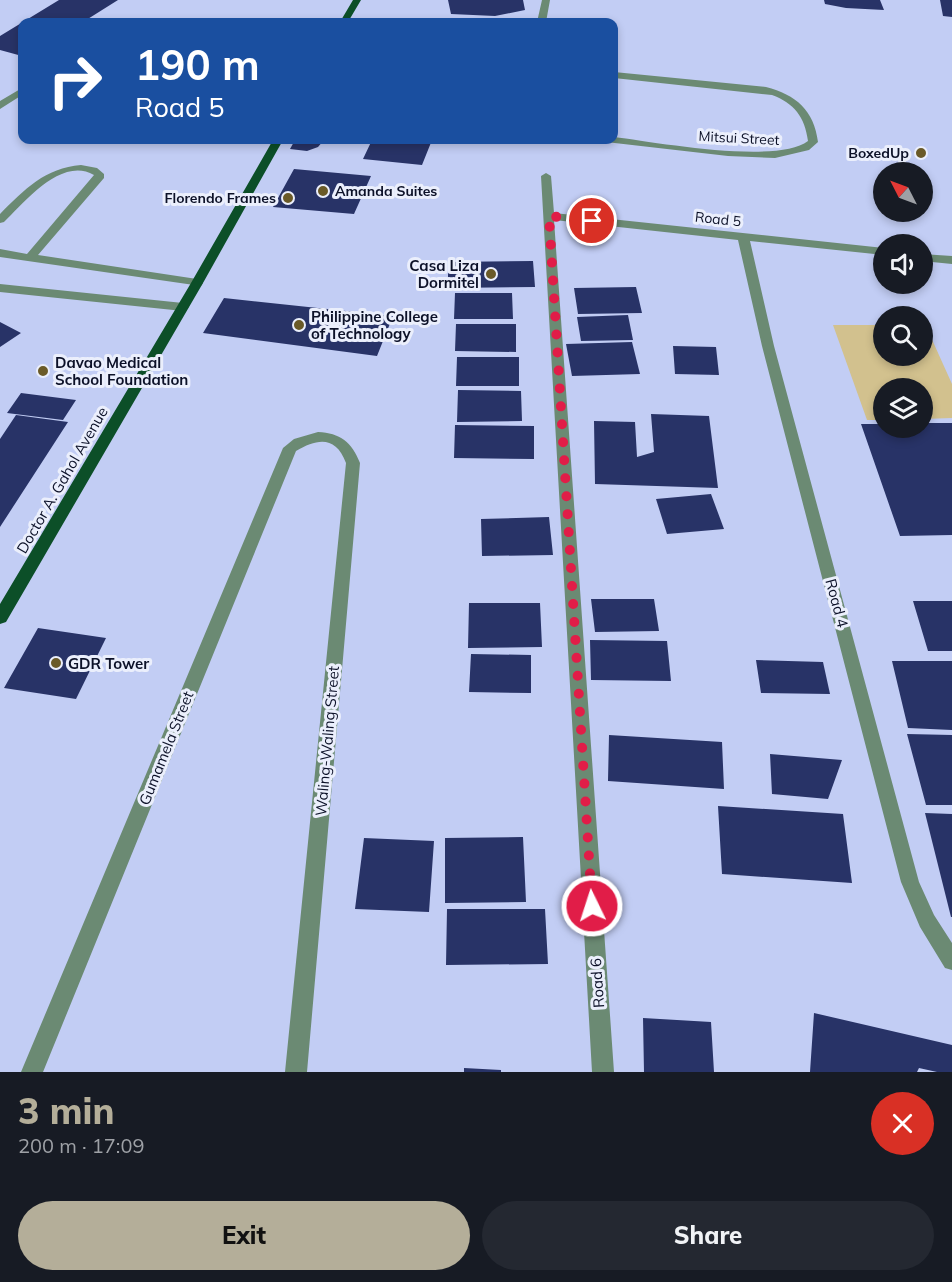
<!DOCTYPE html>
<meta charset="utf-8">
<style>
:root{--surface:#171b24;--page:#242831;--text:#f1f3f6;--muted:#9ea1a6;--accent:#b4ae99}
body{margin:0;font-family:Mulish,sans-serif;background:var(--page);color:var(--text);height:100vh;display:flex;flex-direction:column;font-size:22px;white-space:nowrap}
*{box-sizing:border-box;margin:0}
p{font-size:20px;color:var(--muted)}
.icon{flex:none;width:33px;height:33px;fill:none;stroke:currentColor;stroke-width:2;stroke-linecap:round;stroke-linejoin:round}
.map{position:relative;height:1072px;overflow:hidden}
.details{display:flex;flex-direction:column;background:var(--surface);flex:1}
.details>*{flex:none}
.hud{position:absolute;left:18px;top:18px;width:600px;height:126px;border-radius:12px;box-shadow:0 3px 9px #0003;background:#1a4fa0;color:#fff;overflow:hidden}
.needle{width:39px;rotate:312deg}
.controls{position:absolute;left:873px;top:162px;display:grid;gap:12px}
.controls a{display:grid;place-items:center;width:60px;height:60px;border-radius:50%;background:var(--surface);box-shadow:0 3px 9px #0003;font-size:30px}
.pin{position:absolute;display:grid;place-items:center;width:51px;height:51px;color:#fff;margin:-26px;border:3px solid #fff;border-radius:50%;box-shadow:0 2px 6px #0007}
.me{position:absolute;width:66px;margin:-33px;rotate:356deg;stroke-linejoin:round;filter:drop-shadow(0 0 4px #0008)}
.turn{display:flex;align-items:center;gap:21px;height:126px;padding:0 18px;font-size:27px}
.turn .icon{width:78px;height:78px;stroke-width:2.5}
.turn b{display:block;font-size:42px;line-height:51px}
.round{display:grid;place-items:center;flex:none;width:63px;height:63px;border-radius:32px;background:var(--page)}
.headline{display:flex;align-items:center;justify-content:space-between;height:102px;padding:0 18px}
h1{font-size:36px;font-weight:800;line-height:45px;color:var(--accent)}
.action{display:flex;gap:12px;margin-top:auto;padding:12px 18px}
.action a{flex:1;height:69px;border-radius:36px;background:var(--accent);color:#111;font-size:24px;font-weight:800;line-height:69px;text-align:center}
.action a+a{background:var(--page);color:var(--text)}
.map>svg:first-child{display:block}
</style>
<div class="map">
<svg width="952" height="1072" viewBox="0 0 952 1072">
<rect width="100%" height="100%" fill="#c2cdf4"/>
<!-- green -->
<path fill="#d2c18e" d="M923 324H925L952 384V418L923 419 922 388H884L883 420H867L833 325H883L884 356H922Z"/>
<!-- building -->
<path fill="#283367" d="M59 0H118L83 22H22V56L0 50V36Z
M448 0H523L525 10 495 16 451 14Z
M824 0H880L884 10 846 8 825 4Z
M940 0H952V17L943 16Z
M295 140H324L318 147 307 151 290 149Z
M372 140H432L422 165 363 159Z
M294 169 371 176 354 214 273 207Z
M533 261 535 287 448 288V262Z
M636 287 642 313 578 314 574 288Z
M455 293H512L513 319H454Z
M224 298 393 316 377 356 203 333Z
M628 315 633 340 581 341 577 317Z
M0 322 21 333 0 347Z
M456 324H516V352L455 351Z
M632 342 640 374 572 376 566 344Z
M673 346 716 347 719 375 675 374Z
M457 357H519V386H456Z
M458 390 521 391 522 421 457 422Z
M21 393 76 400 63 420 7 413Z
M651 414 709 416 718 488 595 484 594 421 635 422 637 457 654 452Z
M16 415 68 422 0 527V439Z
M922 423H952V535L900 536 861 424H884V428H922Z
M455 425 534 426V459L454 458Z
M711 494 724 529 667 534 656 499Z
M549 517 553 555 482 556 481 519Z
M591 599H654L659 631 595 632Z
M913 601H952V651H928Z
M469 603H540L542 647 468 648Z
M38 628 106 638 76 699 4 688Z
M590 640 667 641 671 681 591 680Z
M471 654 531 655V693L469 692Z
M756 660 823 662 830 694 761 693Z
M892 661H952V730L908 728Z
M907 734 952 735V805H926Z
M609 735 722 742 724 789 608 781Z
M770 754 842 760 828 799 772 794Z
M718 806 843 814 852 883 722 874Z
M925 813 952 814V917H951Z
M523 837 526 902 445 903V838Z
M364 838 434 841 429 912 355 909Z
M447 909H545L548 964 446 965Z
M814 1013 952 1045V1072H937L919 1068 917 1072H810Z
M643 1018 711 1022 714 1072H644Z
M464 1068 501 1070V1072H464Z"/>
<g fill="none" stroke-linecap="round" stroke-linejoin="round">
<!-- minor -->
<path fill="#6b8a73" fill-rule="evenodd" d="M542 0H550L546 22H537Z
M614 72 766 87C796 95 814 110 818 142L809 150 775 158 728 156 606 142 605 140H614V137C655 142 776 165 808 141 805 117 794 103 772 95L614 78Z
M22 88V95L0 109V101Z
M81 165 97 168 104 174V178L38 255 197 279 203 283 201 286 0 257V249L27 254 94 175C61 156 24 203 4 222L0 223V214C25 189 45 168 81 165Z
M546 173 551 176 554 213 884 248V255L750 241 774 346 919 882 934 915 952 943V970L945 968 920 927 901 882 762 346 738 240 554 220 614 1072H592L541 176Z
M922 254 952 256V264L922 261Z
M0 284 183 303 189 307 183 311 0 292Z
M318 432C340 433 352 442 360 463L307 1072H285L346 463C336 436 318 438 296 451L43 1072H21L283 448 294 439Z"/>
<!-- major -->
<path fill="#0c4f28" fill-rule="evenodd" d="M353 0H361L348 22H340Z
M273 140H283L203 283 6 622 0 624V604L191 283Z"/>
</g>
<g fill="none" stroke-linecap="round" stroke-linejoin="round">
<!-- route -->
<path stroke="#e11d48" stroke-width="10" stroke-dasharray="0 18" d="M592 221 549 216 592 906"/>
</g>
<!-- markers -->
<g fill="#6a5a28" stroke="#ebeffc" stroke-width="2">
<circle cx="921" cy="153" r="6"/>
<circle cx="323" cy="191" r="6"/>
<circle cx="288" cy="198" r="6"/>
<circle cx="491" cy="274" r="6"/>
<circle cx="299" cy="325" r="6"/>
<circle cx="43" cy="371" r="6"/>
<circle cx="56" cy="663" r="6"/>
</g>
<g text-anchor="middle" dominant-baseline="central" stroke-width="6" stroke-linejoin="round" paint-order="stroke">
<!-- far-street labels -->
<g font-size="14" fill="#0c1128" stroke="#ebeffc">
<text transform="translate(739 138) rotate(3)">Mitsui Street</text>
<text transform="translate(718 219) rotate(6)">Road 5</text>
</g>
<!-- far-poi labels -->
<g font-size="14" font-weight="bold" fill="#0c1128" stroke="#ebeffc" text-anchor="end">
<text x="909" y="153">BoxedUp</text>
<text x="335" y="191" text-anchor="start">Amanda Suites</text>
<text x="276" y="198">Florendo Frames</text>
</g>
<!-- poi labels -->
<g font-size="15" font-weight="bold" fill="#0c1128" stroke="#ebeffc" text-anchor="start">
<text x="479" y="265" text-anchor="end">Casa Liza<tspan x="479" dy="17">Dormitel</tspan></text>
<text x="311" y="316">Philippine College<tspan x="311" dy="17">of Technology</tspan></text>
<text x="55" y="362">Davao Medical<tspan x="55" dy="17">School Foundation</tspan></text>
<text x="68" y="663">GDR Tower</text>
</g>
<!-- street labels -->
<g font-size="15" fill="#0c1128" stroke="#ebeffc">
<text transform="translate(62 480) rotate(-60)">Doctor A. Gahol Avenue</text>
<text transform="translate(837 603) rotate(75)">Road 4</text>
<text transform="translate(327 741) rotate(-85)">Waling-Waling Street</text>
<text transform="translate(166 748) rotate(-68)">Gumamela Street</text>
<text transform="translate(597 983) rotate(-94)">Road 6</text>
</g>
</g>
</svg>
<div class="controls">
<a><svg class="needle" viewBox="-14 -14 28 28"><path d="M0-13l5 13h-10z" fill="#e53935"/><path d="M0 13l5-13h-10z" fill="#9ea1a6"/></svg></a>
<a><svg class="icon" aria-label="sound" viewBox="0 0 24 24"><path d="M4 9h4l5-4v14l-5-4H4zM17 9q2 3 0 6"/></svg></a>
<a><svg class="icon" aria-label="search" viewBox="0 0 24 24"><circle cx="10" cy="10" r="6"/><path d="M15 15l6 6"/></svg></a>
<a><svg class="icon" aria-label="layers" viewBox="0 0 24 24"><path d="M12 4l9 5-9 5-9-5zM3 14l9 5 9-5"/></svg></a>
</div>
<div class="pin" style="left:592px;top:221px;background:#d93025"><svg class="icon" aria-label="arrive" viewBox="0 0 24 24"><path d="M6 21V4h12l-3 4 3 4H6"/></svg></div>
<svg class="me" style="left:592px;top:906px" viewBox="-20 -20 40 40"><circle r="17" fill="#e11d48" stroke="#fff" stroke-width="3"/><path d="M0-11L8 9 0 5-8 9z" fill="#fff"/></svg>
<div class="hud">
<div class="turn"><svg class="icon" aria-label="right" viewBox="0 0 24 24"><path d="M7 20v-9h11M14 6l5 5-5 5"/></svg><div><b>190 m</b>Road 5</div></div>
</div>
</div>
<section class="details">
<div class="headline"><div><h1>3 min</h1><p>200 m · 17:09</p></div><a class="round" style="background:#d93025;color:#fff"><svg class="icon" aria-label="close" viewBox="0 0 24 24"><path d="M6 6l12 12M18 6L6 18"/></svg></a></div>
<div class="action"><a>Exit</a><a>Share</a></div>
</section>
